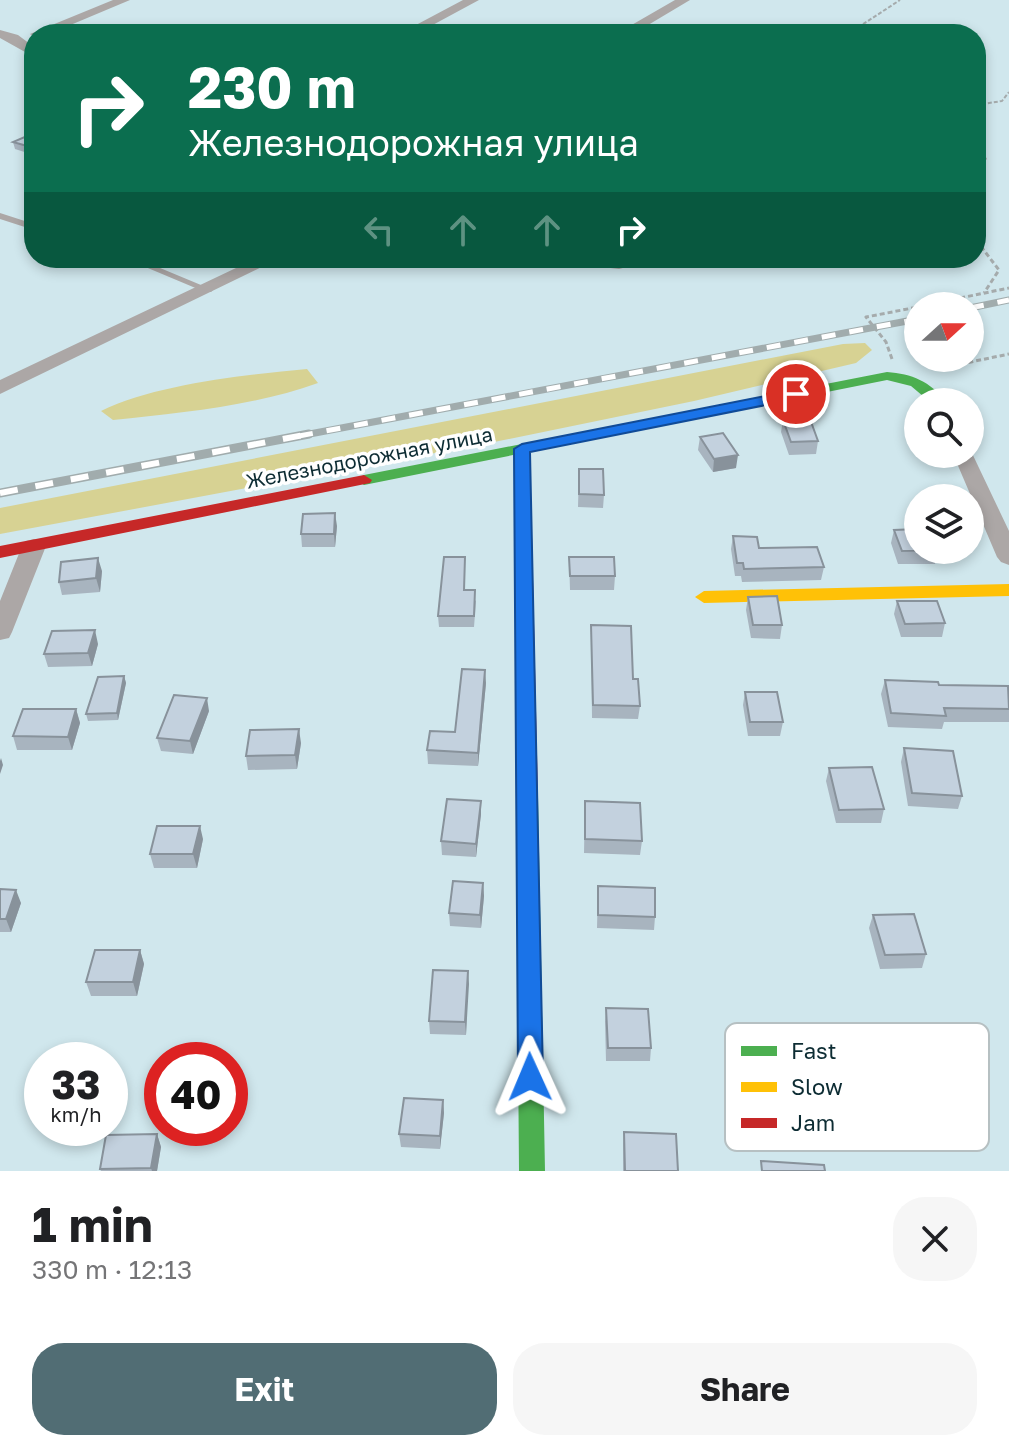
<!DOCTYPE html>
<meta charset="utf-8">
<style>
:root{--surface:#fff;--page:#f6f6f6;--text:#202124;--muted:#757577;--accent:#516d74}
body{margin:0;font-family:"Golos Text",sans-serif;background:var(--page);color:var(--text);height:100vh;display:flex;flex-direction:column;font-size:30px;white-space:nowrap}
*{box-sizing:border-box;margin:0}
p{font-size:26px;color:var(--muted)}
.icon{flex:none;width:44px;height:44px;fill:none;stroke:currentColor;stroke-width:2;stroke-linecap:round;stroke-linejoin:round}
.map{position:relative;height:1171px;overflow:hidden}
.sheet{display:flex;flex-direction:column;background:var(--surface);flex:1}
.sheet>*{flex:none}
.hud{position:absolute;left:24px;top:24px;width:962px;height:244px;border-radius:32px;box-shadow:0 4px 12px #0003;background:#0b6e4f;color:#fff;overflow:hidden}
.needle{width:52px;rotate:69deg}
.fabs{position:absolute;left:904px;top:292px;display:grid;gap:16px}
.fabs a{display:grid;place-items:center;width:80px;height:80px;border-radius:50%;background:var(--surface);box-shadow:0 4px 12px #0003;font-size:40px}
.speed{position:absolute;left:24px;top:1042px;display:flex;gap:16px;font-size:40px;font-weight:700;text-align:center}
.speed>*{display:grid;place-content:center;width:104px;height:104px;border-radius:50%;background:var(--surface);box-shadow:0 4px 12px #0003;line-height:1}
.speed small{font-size:20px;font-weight:400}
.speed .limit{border:12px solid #d22;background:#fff;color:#111}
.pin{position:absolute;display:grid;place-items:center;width:68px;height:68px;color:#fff;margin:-34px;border:4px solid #fff;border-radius:50%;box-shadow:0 2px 8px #0007}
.me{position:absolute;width:88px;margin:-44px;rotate:359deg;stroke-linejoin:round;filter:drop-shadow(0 0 6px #0008)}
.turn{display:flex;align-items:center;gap:28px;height:168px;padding:0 32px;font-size:36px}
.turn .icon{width:104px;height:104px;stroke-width:2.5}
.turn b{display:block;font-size:56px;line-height:68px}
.lanes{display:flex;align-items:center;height:76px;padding:0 32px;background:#0003;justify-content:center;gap:40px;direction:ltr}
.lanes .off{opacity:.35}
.round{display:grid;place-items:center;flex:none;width:84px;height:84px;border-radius:32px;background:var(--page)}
.summary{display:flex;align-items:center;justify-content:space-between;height:136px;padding:0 32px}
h1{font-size:48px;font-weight:700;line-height:60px}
.cta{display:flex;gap:16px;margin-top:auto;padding:16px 32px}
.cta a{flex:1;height:92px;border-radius:32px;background:var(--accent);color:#fff;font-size:32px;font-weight:700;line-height:92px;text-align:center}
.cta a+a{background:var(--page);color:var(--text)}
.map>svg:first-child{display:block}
</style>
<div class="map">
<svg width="1009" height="1171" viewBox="0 0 1009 1171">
<rect width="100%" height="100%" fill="#d0e7ed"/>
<!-- green -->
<path fill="#d7d293" d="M865 343 872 350 856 363 694 401 494 442 0 534V508L843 344Z
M307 369 318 383C254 406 180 413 113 420L101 411C157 384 245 375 307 369Z"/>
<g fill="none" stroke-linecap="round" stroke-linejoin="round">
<!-- path-far1 -->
<path stroke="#a5abac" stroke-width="2" stroke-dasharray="4 2" stroke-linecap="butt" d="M848 34 900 0
M976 105 1002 101 1009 92"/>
<!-- path -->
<path stroke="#a5abac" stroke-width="3" stroke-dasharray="5 3" stroke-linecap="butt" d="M976 240 999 270 984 293
M921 306 1009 288
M892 359 886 342 866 317 918 307
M937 369 1009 354"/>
<!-- lane -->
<path fill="#aca7a6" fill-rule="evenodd" d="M976 144H979L987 159 976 169V162L979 159 976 153Z
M0 213 34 224V230L0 219Z
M124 258H136L213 290 211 292H205Z
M547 258C571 258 594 263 617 263 631 263 646 258 661 258L619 269 551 261Z"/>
<!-- street -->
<path fill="#aca7a6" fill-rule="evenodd" d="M113 0H130L49 34H34V37L30 34Z
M463 0H479L416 34H399Z
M675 0H690L633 34H616Z
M0 30 18 35 34 47V57L0 38Z
M257 258H280L0 394V380Z
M970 449 1009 531V565L1001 562 997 557 953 454H970Z
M34 539 42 541 46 546 12 632 9 638 0 640V601L22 546 26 541Z"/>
<!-- fast -->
<path fill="#4caf50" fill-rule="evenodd" d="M887 372C912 374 930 381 946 402H930L911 386 887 380 364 485 356 480 364 475Z
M527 790 534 792 538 798 545 1171H519L516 798 520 792Z"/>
<!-- slow -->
<path fill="#ffc107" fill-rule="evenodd" d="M1009 584V596L704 603 695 597 704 591Z"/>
<!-- jam -->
<path fill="#c62828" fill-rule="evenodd" d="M522 444 530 449 538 798 534 804 527 806 520 804 516 798 514 449Z
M364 475 372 480 370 483 0 558V546Z"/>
<!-- rail-far1 casing -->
<g stroke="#a1acad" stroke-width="7">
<path id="rail-far1" d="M970 308 1009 300
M299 436 918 319"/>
</g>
<!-- rail casing -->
<g stroke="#a1acad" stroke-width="9">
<path id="rail" d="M0 493 309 434"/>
</g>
<!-- rail-far1 -->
<use href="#rail-far1" stroke="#fff" stroke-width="5" stroke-dasharray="14" stroke-linecap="butt"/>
<!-- rail -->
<use href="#rail" stroke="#fff" stroke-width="6" stroke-dasharray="18" stroke-linecap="butt"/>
</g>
<!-- wall -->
<path fill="#a8b4bf" d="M34 133V155L15 149 13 142Z
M783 420 818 441 816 454 789 455 781 432Z
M700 437 736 468 713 472 698 450Z
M579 469 604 495 603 508 578 507Z
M337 526 335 547H302L301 534Z
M894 530 938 550 935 564H898L891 543Z
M733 536 759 548 824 567 821 580 742 582 741 576H735L731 549Z
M569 557 615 576 614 590H570Z
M102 571 100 592 62 595 59 582Z
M464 590 476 601 474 627H439L438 616Z
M748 597 782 625 780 639 751 638 746 610Z
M897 601 945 623 942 637H901L894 614Z
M591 625 633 679 640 706 638 719 592 718Z
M98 644 92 666 48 667 44 654Z
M124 676 126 683 118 720 88 721 86 714Z
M885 680 939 685 1009 689V722H944L942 729 888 727 881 694Z
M486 683 478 766 428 764 427 750 455 732Z
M745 692 783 722 780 736H748L743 705Z
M76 709 80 723 72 750H17L13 736Z
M209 711 193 754 161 751 157 738Z
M301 743 297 769 248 770 246 756Z
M904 748 962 796 958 809 908 806 901 762Z
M829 768 884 809 881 823H836L826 781Z
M585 801 642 841 640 855 584 853Z
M481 814 476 857 442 855 441 841Z
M203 839 197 868H154L150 854Z
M483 883 484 896 481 928 450 926 449 913Z
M598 886 655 917 654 930 597 928Z
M0 889 21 903 11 932H0Z
M873 915 926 954 922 968 880 969 869 928Z
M140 950 144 964 137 996H91L86 982Z
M468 971 466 1035 430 1034 429 1021Z
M606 1008 651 1048 650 1061H606L605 1022Z
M162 1073V1126L154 1125 150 1113Z
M443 1100 444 1113 440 1149 401 1147 399 1134Z
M624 1132 678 1171H623V1144Z
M157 1134 161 1147 157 1171H101L100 1169Z"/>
<!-- shaded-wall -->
<path fill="#88929b" d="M738 455 736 468 713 472 714 459Z
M335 513 337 526 335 547 334 534Z
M98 558 102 571 100 592 96 578Z
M95 630 98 644 92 666 88 653Z
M485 670 486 683 478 766V753Z
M124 676 126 683 118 720 117 713Z
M207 698 209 711 193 754 190 741Z
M76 709 80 723 72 750 68 737Z
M299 729 301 743 297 769 295 755Z
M1 758 3 765 0 774V761Z
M481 801V814L476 857V844Z
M200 826 203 839 197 868 193 854Z
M483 883 484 896 481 928 480 915Z
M16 890 21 903 11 932 6 919Z
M140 950 144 964 137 996 133 982Z
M468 971 469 984 466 1035 465 1022Z
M443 1100 444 1113 440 1149V1136Z
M157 1134 161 1147 157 1171H152L151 1168Z"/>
<!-- building -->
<path fill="#c3d1de" stroke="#88929b" stroke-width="2" d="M34 133V148L13 142Z
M810 419 818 441 791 442 783 420Z
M723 433 738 455 714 459 700 437Z
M579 469H603L604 495 579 494Z
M335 513 334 534H301L303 514Z
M918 529V550H938L902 551 894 530Z
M733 536 757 537 759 548 817 547 824 567 744 569 743 563H737Z
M444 557H465L464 590H475L474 616H438Z
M569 557H614L615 576H570Z
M98 558 96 578 59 582 61 562Z
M777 596 782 625H753L748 597Z
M897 601H937L945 623 905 624Z
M591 625 631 626 633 679H638L640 706 593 705Z
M95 630 88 653 44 654 52 631Z
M462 669 485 670 478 753 427 750 430 731 455 732Z
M124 676 117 713 86 714 98 677Z
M885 680 938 682 939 685 1008 686 1009 709 944 708 946 716 891 713Z
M745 692H777L783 722H750Z
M174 695 207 698 190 741 157 738Z
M23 709H76L68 737 13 736Z
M299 729 295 755 246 756 250 730Z
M904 748 953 751 962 796 912 793Z
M872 767 884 809 839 810 829 768Z
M447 799 481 801 476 844 441 841Z
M585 801 640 803 642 841 585 839Z
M157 826H200L193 854H150Z
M453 881 483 883 480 915 449 913Z
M598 886 655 888V917L598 915Z
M0 889 16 890 6 919H0Z
M914 914 926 954 885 955 873 915Z
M95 950H140L133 982H86Z
M433 970 468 971 465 1022 429 1021Z
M606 1008 648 1009 651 1048H608Z
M159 1073H162V1113H150Z
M404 1098 443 1100 440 1136 399 1134Z
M624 1132 676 1134 678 1171H625Z
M157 1134 151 1168 100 1169 106 1135Z
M761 1161 824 1165 825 1171H762Z"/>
<!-- route -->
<path fill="#1a73e8" stroke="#114b97" stroke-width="2" d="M796 390 801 391V398L530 452 543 1077 539 1085 530 1089 521 1085 518 1077 514 449 522 444Z"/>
<g text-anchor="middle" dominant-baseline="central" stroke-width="7" stroke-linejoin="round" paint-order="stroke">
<!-- street labels -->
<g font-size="20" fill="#0d2c33" stroke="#fff">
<text transform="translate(369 457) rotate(-11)">Железнодорожная улица</text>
</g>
</g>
<!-- legend -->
<rect x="725" y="1023" width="264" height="128" rx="12" fill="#fff" stroke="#b6c0c2" stroke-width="2"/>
<rect x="741" y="1046" width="36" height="10" fill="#4caf50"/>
<rect x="741" y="1082" width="36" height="10" fill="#ffc107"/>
<rect x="741" y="1118" width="36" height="10" fill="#c62828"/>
<g font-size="22" fill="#0d2c33">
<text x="791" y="1059">Fast</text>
<text x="791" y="1095">Slow</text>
<text x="791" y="1131">Jam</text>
</g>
</svg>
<div class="fabs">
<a><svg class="needle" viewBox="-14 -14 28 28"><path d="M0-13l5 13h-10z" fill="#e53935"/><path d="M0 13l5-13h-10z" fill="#757577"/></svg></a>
<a><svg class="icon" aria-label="search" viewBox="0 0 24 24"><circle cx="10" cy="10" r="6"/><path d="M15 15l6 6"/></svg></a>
<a><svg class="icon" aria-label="layers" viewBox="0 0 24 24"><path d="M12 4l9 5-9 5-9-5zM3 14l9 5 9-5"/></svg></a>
</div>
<div class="speed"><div>33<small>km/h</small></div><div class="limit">40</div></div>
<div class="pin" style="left:796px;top:394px;background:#d93025"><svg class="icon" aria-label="arrive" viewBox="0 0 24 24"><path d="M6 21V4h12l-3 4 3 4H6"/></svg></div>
<svg class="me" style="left:530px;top:1077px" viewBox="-20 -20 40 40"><path d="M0-17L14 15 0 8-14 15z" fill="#1a73e8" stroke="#fff" stroke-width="4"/></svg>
<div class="hud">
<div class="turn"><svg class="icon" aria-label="right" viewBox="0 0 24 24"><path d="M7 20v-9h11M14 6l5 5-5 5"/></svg><div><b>230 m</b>Железнодорожная улица</div></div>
<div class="lanes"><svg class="icon off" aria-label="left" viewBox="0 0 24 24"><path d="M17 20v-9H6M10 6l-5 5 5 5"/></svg><svg class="icon off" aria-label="ahead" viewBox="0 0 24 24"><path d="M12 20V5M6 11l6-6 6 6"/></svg><svg class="icon off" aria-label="ahead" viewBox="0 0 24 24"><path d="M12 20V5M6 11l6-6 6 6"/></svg><svg class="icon" aria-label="right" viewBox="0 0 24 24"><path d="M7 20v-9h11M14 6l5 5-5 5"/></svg></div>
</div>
</div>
<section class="sheet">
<div class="summary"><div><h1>1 min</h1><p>330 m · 12:13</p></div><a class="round"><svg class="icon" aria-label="close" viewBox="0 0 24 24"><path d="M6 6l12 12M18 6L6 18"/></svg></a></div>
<div class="cta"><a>Exit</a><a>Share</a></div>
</section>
